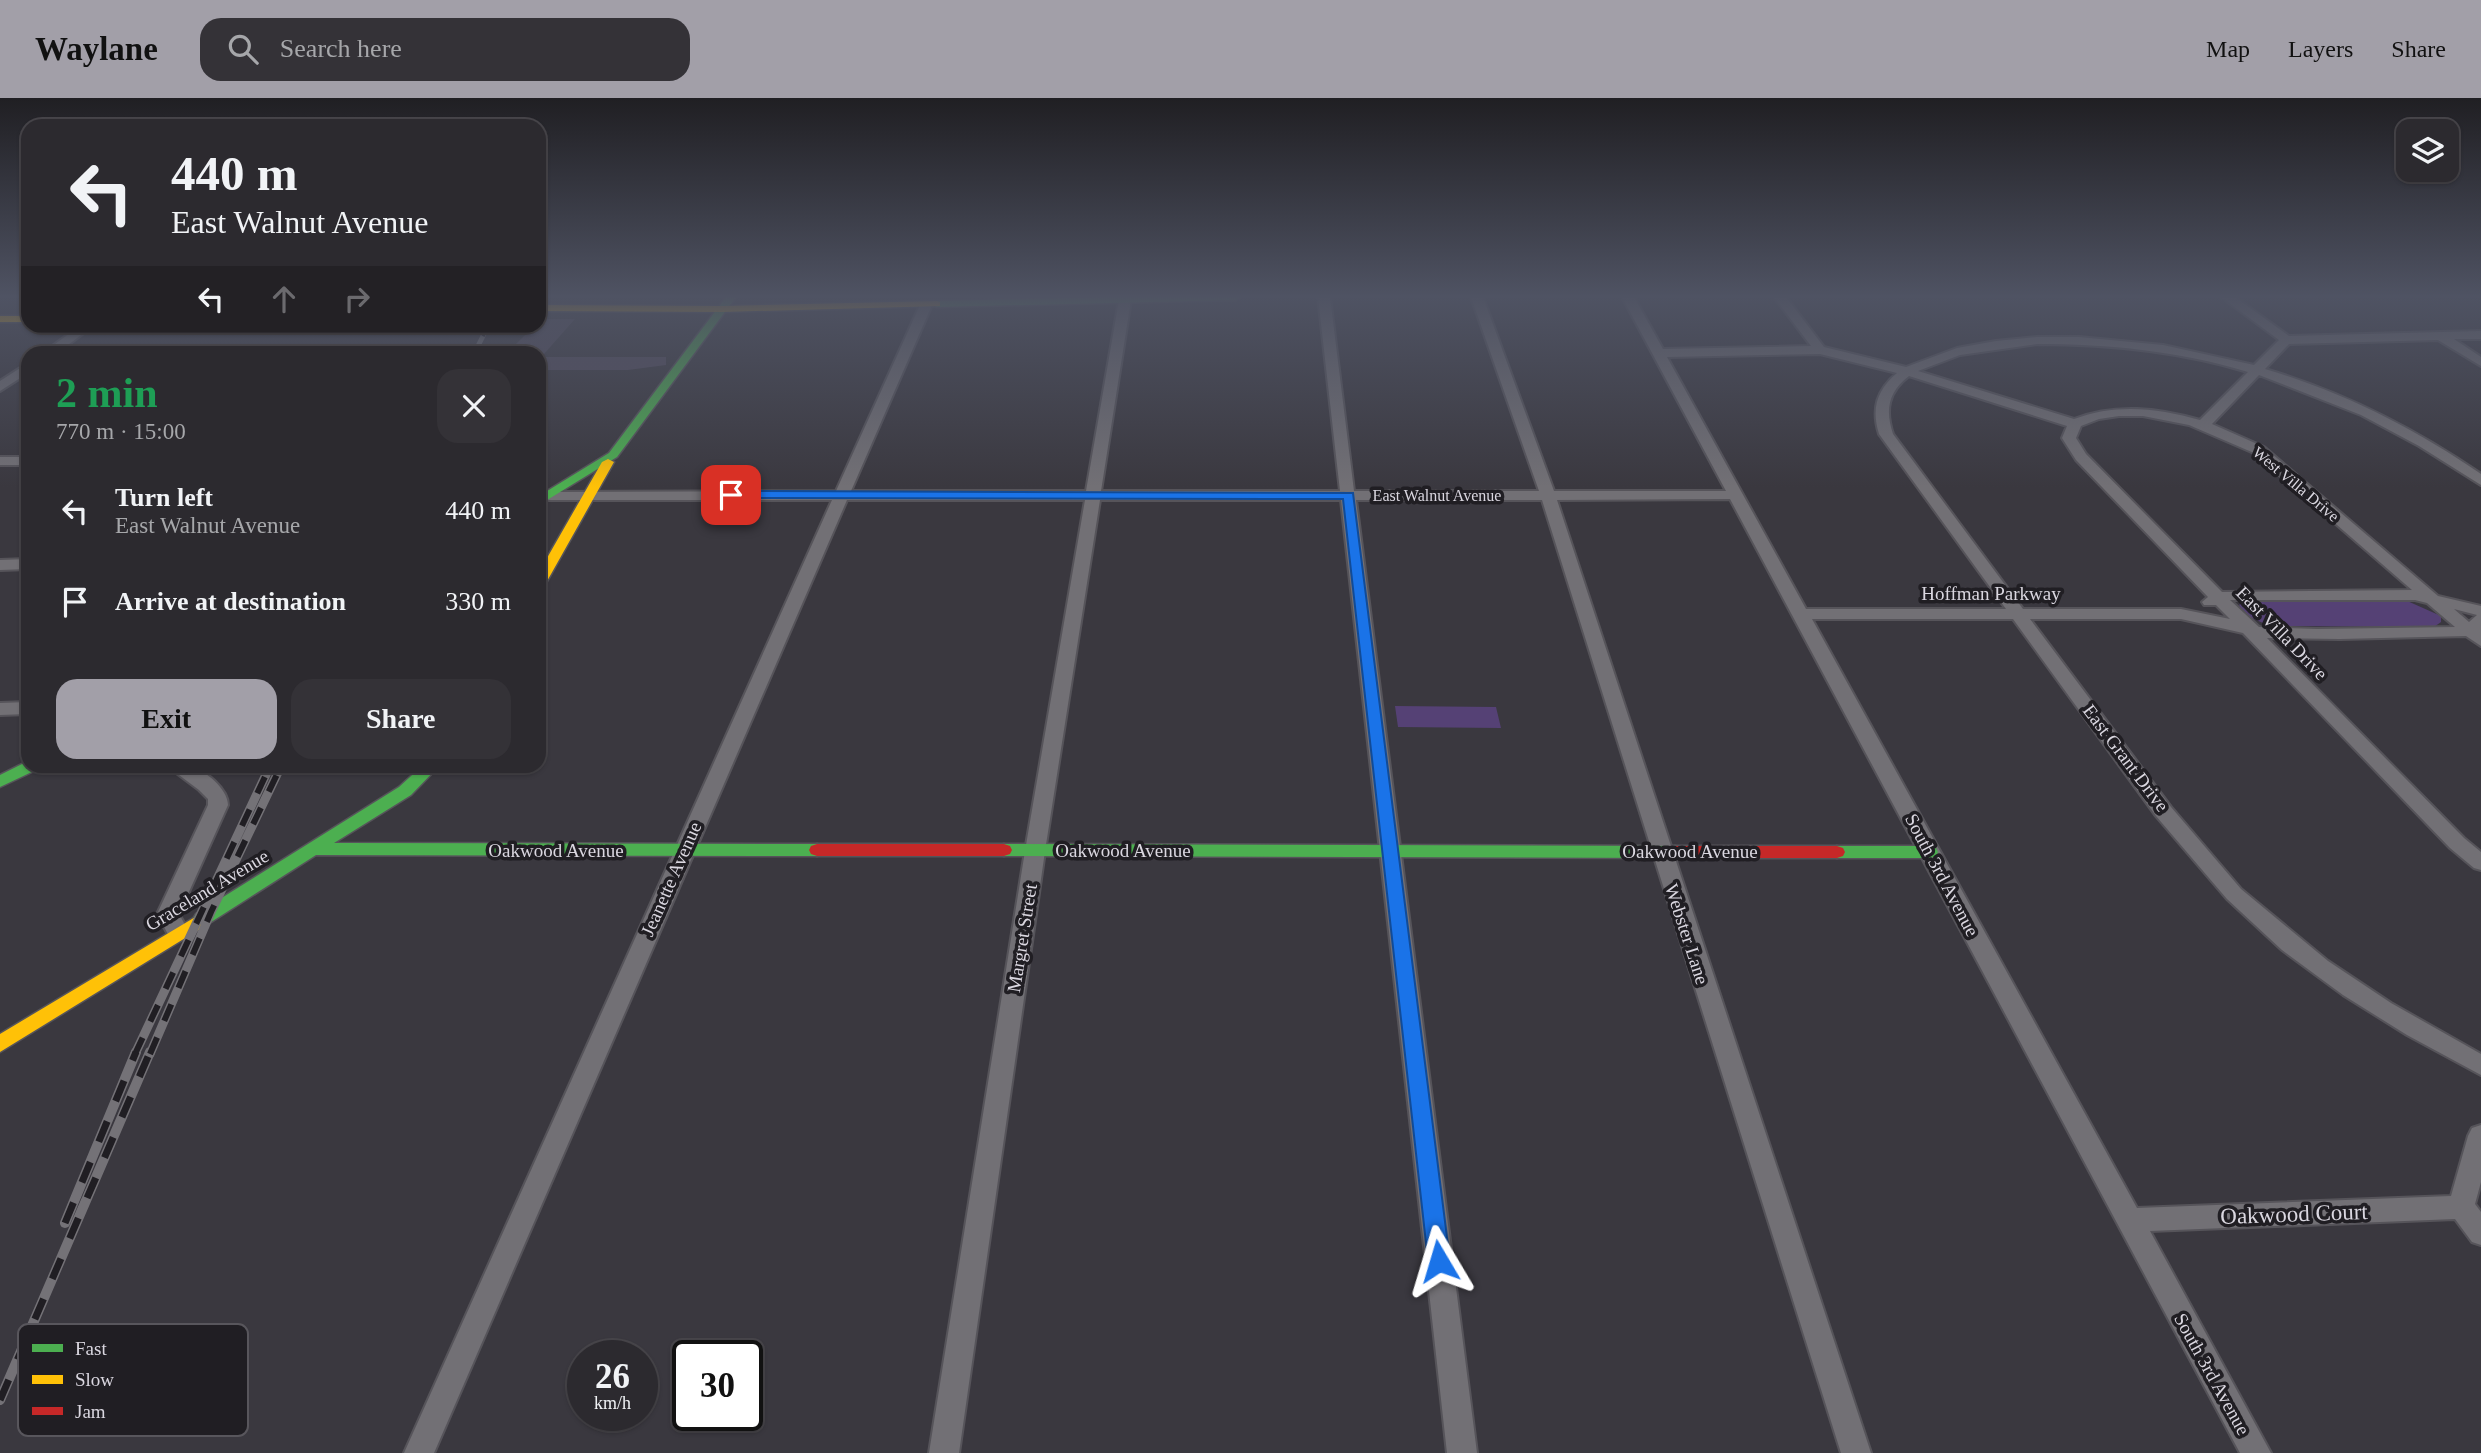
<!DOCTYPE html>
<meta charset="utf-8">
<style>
:root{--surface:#2c2a2f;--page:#343237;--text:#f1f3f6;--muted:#a6a7aa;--line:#48464b;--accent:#a29fa8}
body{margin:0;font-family:Georgia,serif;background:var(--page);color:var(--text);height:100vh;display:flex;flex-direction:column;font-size:26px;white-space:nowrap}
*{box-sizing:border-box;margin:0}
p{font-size:23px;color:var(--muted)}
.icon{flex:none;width:38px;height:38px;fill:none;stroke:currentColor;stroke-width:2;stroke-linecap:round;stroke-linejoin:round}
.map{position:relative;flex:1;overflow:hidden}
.side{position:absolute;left:21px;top:248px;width:525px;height:427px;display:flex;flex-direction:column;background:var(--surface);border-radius:21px;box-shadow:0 2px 5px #0004,0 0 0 2px var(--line)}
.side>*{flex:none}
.banner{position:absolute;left:21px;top:21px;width:525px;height:214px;border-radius:21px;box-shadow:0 2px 5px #0004,0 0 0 2px var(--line);background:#2c2a2f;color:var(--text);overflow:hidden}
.fabs{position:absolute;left:2396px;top:21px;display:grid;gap:14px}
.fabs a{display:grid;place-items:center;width:63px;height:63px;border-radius:14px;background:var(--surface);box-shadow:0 2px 5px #0004,0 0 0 2px var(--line);font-size:35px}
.speed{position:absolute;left:567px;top:1242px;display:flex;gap:14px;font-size:35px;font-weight:700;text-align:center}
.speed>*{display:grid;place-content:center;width:91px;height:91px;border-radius:50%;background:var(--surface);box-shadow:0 2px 5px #0004,0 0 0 2px var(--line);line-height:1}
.speed small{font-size:18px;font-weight:400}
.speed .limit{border:4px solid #111;border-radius:10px;background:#fff;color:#111}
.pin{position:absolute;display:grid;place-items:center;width:60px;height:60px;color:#fff;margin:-30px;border-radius:14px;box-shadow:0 4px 10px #0006}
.me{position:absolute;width:77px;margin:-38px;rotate:353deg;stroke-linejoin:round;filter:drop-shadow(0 0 5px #0008)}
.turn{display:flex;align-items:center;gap:24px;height:147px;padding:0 35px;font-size:32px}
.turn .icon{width:91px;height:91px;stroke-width:2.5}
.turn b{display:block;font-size:49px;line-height:60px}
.lanes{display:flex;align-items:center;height:66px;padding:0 35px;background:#0003;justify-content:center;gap:35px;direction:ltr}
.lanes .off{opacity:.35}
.round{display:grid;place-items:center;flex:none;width:74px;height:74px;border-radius:21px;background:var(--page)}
.summary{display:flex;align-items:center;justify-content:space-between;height:119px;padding:0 35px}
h1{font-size:42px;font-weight:700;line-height:52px;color:#1e9e55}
.action{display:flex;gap:14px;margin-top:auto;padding:14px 35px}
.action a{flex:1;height:80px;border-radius:21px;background:var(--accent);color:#111;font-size:28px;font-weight:700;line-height:80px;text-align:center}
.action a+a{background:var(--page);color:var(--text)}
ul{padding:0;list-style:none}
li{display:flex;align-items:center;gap:21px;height:91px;padding:0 35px}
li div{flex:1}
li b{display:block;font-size:26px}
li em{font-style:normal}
header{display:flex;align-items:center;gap:42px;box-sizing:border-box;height:98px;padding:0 35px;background:var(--accent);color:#111}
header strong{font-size:33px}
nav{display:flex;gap:38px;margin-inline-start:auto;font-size:24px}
.search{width:490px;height:63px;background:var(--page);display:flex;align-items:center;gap:18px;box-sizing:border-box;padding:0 24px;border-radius:21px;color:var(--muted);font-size:26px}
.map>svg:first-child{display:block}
</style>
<header>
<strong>Waylane</strong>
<div class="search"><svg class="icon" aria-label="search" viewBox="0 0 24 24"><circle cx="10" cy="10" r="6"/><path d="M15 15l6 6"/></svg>Search here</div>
<nav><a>Map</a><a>Layers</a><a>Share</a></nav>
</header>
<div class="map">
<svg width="2481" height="1355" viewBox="0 0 2481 1355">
<rect width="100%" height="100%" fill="#3a383f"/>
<!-- green -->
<path fill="#554175" d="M2247 501 2405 502 2441 518V524L2434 529 2270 528 2247 518 2239 507Z
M1395 608 1496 609 1501 630 1398 629Z"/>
<!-- building -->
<path fill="#524b5d" d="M539 221H575L544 256H506L534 228H539Z
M539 259H666V267L628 272H539Z"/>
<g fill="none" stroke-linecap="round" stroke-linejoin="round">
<!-- street casing -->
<g stroke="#56545a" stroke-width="4">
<path id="street" d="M1122 199 1131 202 1101 393H1340L1318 199H1330L1354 393H1539L1471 199H1483L1554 393H1726L1622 199H1634L1663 251 1811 248 1774 199H1786L1824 249 1906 269 1957 250 1996 243 2037 239H2079L2163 247 2254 267 2279 242 2221 199H2235L2289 238 2481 233V241H2454L2481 259V268L2438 242 2289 246 2265 271C2343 294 2414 330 2481 376V387L2419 348 2361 317 2259 277 2212 326 2264 349 2438 498 2481 508V548L2466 538 2340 541 2267 540 2464 740 2481 754V772L2474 770 2450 750 2243 535 2181 521H2030L2171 709 2241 791 2328 863 2391 905 2481 956V977L2407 937 2343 897 2282 852 2227 801 2156 718 2013 521H1812L2137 1110 2451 1098 2468 1038 2472 1030 2481 1027V1084L2475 1106 2481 1114V1147L2472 1144 2455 1121 2150 1133 2271 1355H2240L1730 401 1557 402 1871 1355H1841L1542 402H1356L1477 1355H1447L1341 402H1100L1045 753 959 1355H929L1025 753 1085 402H847L434 1355H404L832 402H549L542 398 549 394 836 393 920 207 926 204 932 207 851 393H1086L1119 202ZM2037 246C2109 246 2179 253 2248 274L2200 322C2158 310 2116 305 2074 321L1918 273 1960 257ZM1820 256 1897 275C1877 292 1871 310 1879 336L2006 511H1806L1667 259ZM1909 278 2067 328 2062 340 2076 362 2208 499 2202 504 2204 507H2216L2230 521 2181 511H2023L1893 336C1885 312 1888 294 1909 278ZM2119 318H2143L2189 327 2254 355 2412 492 2222 494 2086 356 2076 340 2081 328 2099 321ZM2230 502H2415L2427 505 2455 529 2317 531 2259 529ZM2454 511 2477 517 2469 524Z
M80 228H93L56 256H41Z
M28 265V275L0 293V283Z
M0 359H28V367H0Z
M28 461V471L0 472V462Z
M28 604V616L0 617V605Z
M167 668C174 668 183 667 190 668 205 672 228 691 228 707L179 816 189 834 186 840 178 842 170 840 157 816 208 707V701L199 692Z"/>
</g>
<!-- fast casing -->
<g stroke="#56545a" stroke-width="3">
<path id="fast" d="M726 199H736L617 359 539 407V398L609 355Z
M1107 199H1241L1236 202 937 209 932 206 937 203Z
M28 663V668H37L36 672 0 689V677Z
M422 668H439L411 697 334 745 817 746 823 748 825 752 823 756 817 758 316 757 208 826H196L193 821 196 816 399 689Z
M1004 746 1675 748 1681 750 1683 754 1681 758 1675 760 1004 758 998 756 996 752 998 748Z
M1837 748H1930L1936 750 1938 754 1936 758 1930 760H1837L1831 758 1829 754 1831 750Z"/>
</g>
<!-- slow casing -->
<g stroke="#56545a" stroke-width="3">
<path id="slow" d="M937 203 940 204V208L722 214 539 213V207L722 208Z
M0 218H28V224H0Z
M608 361 614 364 546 485 539 489V474L602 364Z
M202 815 208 816 211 821 208 826 0 954V936Z"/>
</g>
<!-- jam casing -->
<g stroke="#56545a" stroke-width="3">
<path id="jam" d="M817 746H1004L1010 748 1012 752 1010 756 1004 758H817L811 756 809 752 811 748Z
M1675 748H1837L1843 750 1845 754 1843 758 1837 760H1675L1669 758 1667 754 1669 750Z"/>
</g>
<!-- street -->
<use href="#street" fill="#727075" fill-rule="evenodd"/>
<!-- fast -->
<use href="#fast" fill="#4caf50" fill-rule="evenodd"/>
<!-- slow -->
<use href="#slow" fill="#ffc107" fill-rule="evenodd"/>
<!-- jam -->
<use href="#jam" fill="#c62828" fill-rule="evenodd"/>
<!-- rail-far2 casing -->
<g stroke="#747277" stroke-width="5">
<path id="rail-far2" d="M474 256 488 228"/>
</g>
<!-- rail-far1 casing -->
<g stroke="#747277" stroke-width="9">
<path id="rail-far1" d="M135 956 270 668
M150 956 211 814 281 668"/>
</g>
<!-- rail casing -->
<g stroke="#747277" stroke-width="10">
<path id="rail" d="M65 1125 136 954
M0 1302 150 954"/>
</g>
<!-- rail-far2 -->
<use href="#rail-far2" stroke="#201e23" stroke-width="3.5" stroke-dasharray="10" stroke-linecap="butt"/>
<!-- rail-far1 -->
<use href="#rail-far1" stroke="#201e23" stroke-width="6" stroke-dasharray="18" stroke-linecap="butt"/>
<!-- rail -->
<use href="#rail" stroke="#201e23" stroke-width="7" stroke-dasharray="22" stroke-linecap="butt"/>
</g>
<!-- sky -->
<linearGradient id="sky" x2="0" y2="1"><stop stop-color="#201f23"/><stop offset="0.51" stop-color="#4f5363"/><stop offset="1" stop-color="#4f5363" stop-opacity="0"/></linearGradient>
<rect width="2481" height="389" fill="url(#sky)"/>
<!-- route -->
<path fill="#1a73e8" stroke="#114b97" stroke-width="2" d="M731 393 1353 395 1450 1163 1447 1170 1439 1173 1431 1170 1428 1163 1343 401 727 400 725 397Z"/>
<g text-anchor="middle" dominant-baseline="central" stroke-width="7" stroke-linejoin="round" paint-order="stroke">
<!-- far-street labels -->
<g font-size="16" fill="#dad7e0" stroke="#201e23">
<text transform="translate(2296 386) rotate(40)">West Villa Drive</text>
<text x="1437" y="397">East Walnut Avenue</text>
</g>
<!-- street labels -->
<g font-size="19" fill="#dad7e0" stroke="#201e23">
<text x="1991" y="495">Hoffman Parkway</text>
<text transform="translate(2282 535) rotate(46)">East Villa Drive</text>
<text transform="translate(2126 660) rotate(53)">East Grant Drive</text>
<text x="556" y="752">Oakwood Avenue</text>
<text x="1123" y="752">Oakwood Avenue</text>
<text x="1690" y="753">Oakwood Avenue</text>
<text transform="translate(1942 777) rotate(62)">South 3rd Avenue</text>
<text transform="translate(671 781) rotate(-66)">Jeanette Avenue</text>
<text transform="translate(207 792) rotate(-31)">Graceland Avenue</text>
<text transform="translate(1687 836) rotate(72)">Webster Lane</text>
<text transform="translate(1022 840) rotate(-81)">Margret Street</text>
<text transform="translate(2212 1276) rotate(61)">South 3rd Avenue</text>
</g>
<!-- near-street labels -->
<g font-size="23" fill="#dad7e0" stroke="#201e23">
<text transform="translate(2294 1116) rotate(-2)">Oakwood Court</text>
</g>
</g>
<!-- legend -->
<rect x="18" y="1226" width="230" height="112" rx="10" fill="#201e23" stroke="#58565c" stroke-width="2"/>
<rect x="32" y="1246" width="31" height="8" fill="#4caf50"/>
<rect x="32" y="1277" width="31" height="9" fill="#ffc107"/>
<rect x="32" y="1309" width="31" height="8" fill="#c62828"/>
<g font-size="19" fill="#dad7e0">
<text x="75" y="1257">Fast</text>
<text x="75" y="1288">Slow</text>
<text x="75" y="1320">Jam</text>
</g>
</svg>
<div class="fabs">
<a><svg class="icon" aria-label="layers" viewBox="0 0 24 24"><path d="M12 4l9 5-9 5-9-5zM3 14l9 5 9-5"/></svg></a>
</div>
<div class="speed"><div>26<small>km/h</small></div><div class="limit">30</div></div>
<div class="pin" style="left:731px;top:397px;background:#d93025"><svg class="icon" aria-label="arrive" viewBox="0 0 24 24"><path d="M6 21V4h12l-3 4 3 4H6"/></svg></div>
<svg class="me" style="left:1439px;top:1163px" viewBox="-20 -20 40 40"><path d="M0-17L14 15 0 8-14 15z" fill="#1a73e8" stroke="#fff" stroke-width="4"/></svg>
<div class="banner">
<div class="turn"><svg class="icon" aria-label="left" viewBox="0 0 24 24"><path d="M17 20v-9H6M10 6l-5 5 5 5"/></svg><div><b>440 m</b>East Walnut Avenue</div></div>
<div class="lanes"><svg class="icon" aria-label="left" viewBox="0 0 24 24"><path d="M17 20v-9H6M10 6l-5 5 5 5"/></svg><svg class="icon off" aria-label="ahead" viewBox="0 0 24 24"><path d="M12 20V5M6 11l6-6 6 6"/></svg><svg class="icon off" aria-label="right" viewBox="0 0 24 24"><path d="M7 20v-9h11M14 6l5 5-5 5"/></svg></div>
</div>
<section class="side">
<div class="summary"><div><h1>2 min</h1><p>770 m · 15:00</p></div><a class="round"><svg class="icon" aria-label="close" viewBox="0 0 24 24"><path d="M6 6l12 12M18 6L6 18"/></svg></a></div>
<ul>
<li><svg class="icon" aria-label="left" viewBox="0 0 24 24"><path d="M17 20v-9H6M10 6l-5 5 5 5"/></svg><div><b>Turn left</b><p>East Walnut Avenue</p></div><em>440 m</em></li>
<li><svg class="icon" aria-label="arrive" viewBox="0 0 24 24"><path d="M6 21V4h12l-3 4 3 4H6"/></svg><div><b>Arrive at destination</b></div><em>330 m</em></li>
</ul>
<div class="action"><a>Exit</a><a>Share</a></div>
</section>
</div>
